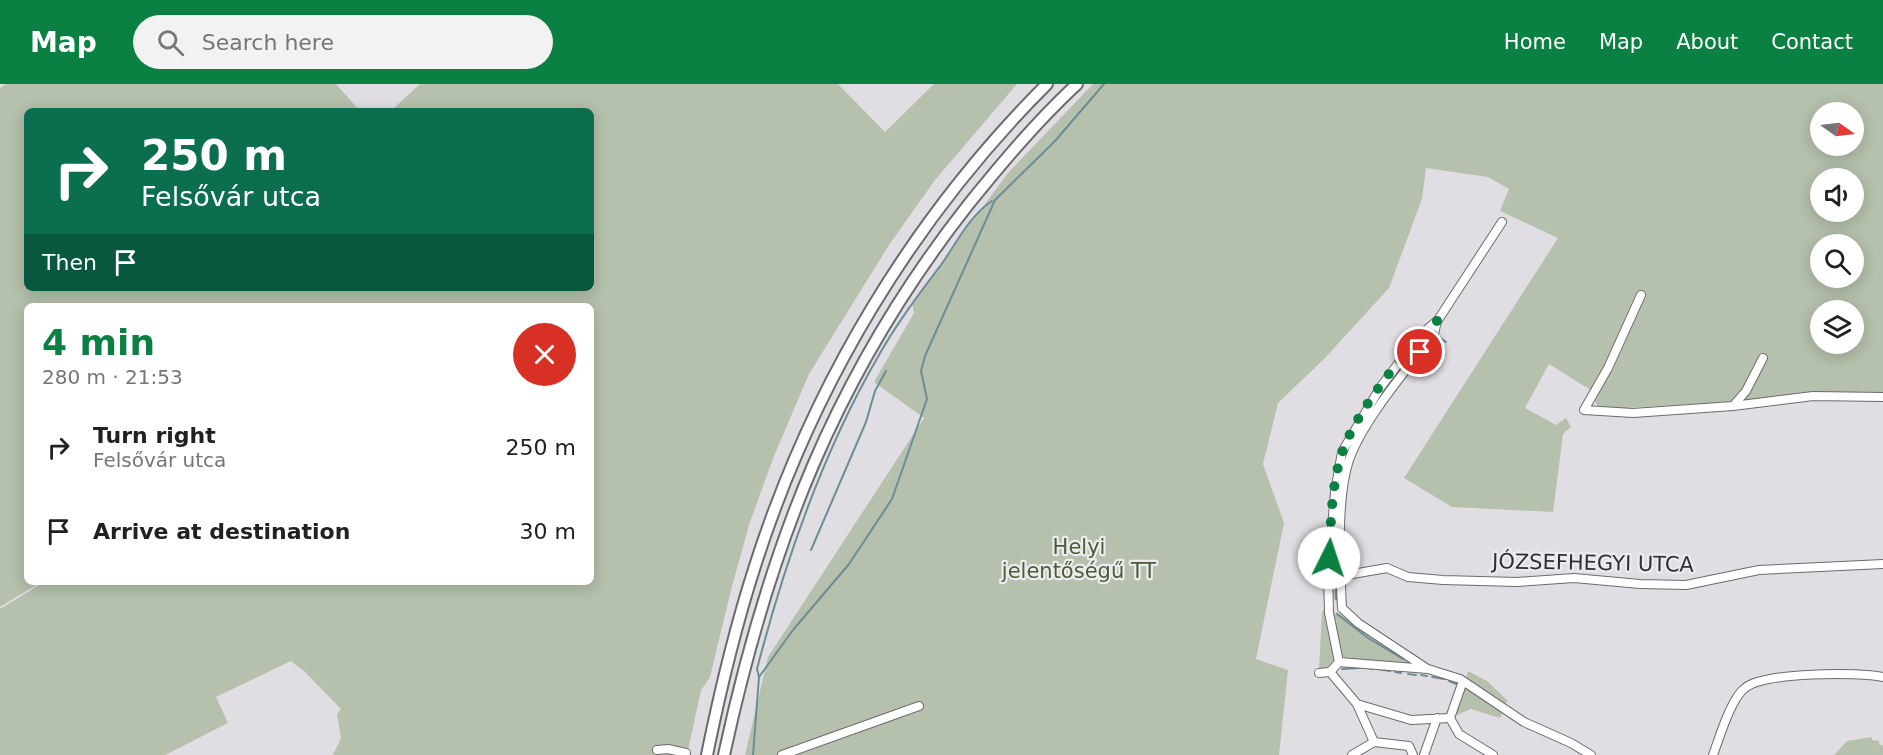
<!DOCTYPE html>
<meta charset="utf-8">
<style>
:root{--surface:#fff;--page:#f2f2f2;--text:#202124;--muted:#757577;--accent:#0b8043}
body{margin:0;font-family:"DejaVu Sans",sans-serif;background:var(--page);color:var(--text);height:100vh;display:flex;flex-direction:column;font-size:22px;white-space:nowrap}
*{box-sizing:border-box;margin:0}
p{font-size:20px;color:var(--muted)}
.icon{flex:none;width:33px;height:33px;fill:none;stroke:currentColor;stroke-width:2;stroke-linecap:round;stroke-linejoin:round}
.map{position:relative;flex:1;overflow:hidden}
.side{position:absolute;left:24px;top:219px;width:570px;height:282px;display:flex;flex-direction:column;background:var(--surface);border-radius:9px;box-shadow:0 3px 15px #0003}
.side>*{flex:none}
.guide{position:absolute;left:24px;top:24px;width:570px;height:183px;border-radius:9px;box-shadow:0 3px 15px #0003;background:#0b6e4f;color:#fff;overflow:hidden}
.needle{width:39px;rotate:104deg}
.buttons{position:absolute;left:1810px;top:18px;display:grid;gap:12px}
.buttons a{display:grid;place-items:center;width:54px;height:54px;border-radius:50%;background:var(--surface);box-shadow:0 3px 15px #0003;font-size:30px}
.pin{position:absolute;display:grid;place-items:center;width:51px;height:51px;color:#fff;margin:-26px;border:3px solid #fff;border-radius:50%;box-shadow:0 2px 6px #0007}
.me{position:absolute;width:66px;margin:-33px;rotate:4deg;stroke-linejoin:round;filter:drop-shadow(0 0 4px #0008)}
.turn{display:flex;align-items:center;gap:21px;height:126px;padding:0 18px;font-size:27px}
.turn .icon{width:78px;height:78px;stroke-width:2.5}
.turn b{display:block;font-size:42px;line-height:51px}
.then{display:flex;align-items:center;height:57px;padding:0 18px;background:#0003;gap:12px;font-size:22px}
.round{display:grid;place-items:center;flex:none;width:63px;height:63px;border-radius:32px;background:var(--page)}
.headline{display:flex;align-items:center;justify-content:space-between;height:102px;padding:0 18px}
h1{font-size:36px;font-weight:700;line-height:45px;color:var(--accent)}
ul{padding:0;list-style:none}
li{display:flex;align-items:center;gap:18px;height:84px;padding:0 18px}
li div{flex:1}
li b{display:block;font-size:22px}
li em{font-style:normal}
header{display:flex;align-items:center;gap:36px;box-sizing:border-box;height:84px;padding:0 30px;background:var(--accent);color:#fff}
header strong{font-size:28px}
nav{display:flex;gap:33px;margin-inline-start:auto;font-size:21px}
.search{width:420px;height:54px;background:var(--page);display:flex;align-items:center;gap:15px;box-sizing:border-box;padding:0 21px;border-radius:33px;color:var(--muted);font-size:22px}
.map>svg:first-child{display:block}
</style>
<header>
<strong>Map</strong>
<div class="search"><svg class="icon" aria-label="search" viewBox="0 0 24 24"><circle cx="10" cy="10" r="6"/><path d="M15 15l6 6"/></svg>Search here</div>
<nav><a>Home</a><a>Map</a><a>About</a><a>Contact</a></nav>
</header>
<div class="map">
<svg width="1883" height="671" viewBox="0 0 1883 671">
<rect width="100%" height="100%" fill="#e1dee3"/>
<!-- green -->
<path fill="#b5c1ac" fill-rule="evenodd" d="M6 0H336L360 27H27V204H591V27H391L420 0H838L885 48 934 0H1017L935 96 889 161 809 290 774 372 750 438 732 502 710 593 701 606 687 671H333L341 654 337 630 341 625 304 587 291 577 216 613 228 639 165 671H0V525L44 498H591V222H27V498H41L0 523V4Z
M1093 0H1883V309L1607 325 1597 321 1589 305 1549 280 1525 324 1556 341 1566 334 1571 343 1563 350 1553 428 1452 423 1404 394 1558 154 1500 127 1509 105 1488 93 1426 84 1422 115 1389 204 1325 274 1278 319 1263 380 1284 439 1256 575 1288 586 1279 671H745L768 573 924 334 874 298 914 229 912 218 1008 89ZM1821 28H1854V62H1821ZM1821 94H1854V128H1821ZM1821 160H1854V194H1821ZM1821 226H1854V260H1821Z
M1380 309H1386L1348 375 1337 519 1331 510 1334 445 1344 371Z
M1322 527H1326L1336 576 1332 583 1319 585Z
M1337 528 1418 581 1343 575 1332 532Z
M1468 587 1487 597 1508 617 1505 620 1466 594Z
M1465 602 1503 627 1500 634 1471 625 1450 634 1461 605Z
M1872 653V656L1879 657V660L1883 662V671H1834L1847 657Z"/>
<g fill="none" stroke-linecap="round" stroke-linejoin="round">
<!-- stream -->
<path stroke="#6c8d98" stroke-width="2" d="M1436 251 1446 258
M1401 286 1429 248 1433 249
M1344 380 1354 355
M811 466 866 338 875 307 886 287
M1336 515V464
M1337 530 1368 554 1403 575
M1367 584 1373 585
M1342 585 1360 584
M1378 585 1390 587
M1395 588 1401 589
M1408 590 1416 591
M1421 591 1427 592
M759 593 793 546 849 480 892 415 927 315 921 287 925 272 995 116 1055 57 1104 0
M1432 593 1444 595
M1449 597 1456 600
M753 671 759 593 757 585C785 477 822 369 879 271 897 239 919 210 941 181 955 161 971 130 992 117"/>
<!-- minor casing -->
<g stroke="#6d6a6f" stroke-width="10">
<path id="minor" d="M1641 211 1608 284 1584 326 1633 329 1733 322 1746 307 1763 274
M1733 322 1813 312 1883 313
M1341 492 1387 484 1408 493 1443 496 1517 498 1574 494 1640 500 1686 501 1759 486 1883 480
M1342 524C1340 482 1336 415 1349 376 1363 336 1408 284 1434 250L1437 237
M1342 524 1358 539 1426 584
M1339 578 1329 529 1328 490 1335 408 1342 368 1380 304 1419 252 1438 236 1502 138
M1339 578 1428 585 1460 595 1524 638 1571 659 1591 671
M1330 588 1357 620 1374 658
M1319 589 1330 588 1339 578
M1357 620 1411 636 1450 634
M1450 634 1459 650 1493 671
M1450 634 1463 597
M657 666 668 665 686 669
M782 671 919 622
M1352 671 1374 658 1409 662 1413 671
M1424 671 1437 634
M1713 671C1719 655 1731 614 1745 604 1765 588 1858 588 1883 593"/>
</g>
<!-- highway casing -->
<g stroke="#6d6a6f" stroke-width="14">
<path id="highway" d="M707 671C720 607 735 544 755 482 813 300 913 134 1047 0
M724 671C769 463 835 290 968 121 1002 79 1037 37 1077 0"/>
</g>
<!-- minor -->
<use href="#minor" stroke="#fff" stroke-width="8"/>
<!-- highway -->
<use href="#highway" stroke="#fff" stroke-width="10"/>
</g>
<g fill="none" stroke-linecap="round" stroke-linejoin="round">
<!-- route -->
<path stroke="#0b8043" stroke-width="10" stroke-dasharray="0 18" d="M1329 474C1331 440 1331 402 1342 369 1355 329 1406 264 1438 236L1434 250 1420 268"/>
</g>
<g text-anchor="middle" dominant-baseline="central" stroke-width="4.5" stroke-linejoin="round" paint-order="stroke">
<!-- park labels -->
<g font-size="21" fill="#485f35" stroke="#eeebf0">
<text x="1079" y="463">Helyi<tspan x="1079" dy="24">jelentőségű TT</tspan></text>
</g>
<!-- street labels -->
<g font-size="21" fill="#302f31" stroke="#eeebf0">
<text transform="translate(1593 479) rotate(1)">JÓZSEFHEGYI UTCA</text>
</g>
</g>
</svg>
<div class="buttons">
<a><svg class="needle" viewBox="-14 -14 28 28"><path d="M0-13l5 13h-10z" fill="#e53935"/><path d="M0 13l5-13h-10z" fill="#757577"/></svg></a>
<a><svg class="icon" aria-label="sound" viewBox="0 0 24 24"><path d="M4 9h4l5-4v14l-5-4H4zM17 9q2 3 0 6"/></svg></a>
<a><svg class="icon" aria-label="search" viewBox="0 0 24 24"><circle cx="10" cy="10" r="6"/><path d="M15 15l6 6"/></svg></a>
<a><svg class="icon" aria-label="layers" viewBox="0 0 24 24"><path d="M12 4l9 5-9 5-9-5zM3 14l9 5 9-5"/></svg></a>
</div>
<div class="pin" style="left:1420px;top:268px;background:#d93025"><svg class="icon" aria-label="arrive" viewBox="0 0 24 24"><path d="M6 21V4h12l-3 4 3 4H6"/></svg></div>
<svg class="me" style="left:1329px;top:474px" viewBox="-20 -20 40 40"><circle r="19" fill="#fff"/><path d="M0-13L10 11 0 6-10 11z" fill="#0b8043"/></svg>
<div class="guide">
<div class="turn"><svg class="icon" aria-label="right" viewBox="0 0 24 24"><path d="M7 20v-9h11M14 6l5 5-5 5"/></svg><div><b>250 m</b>Felsővár utca</div></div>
<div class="then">Then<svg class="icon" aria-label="arrive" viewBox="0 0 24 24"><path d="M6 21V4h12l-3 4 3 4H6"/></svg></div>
</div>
<section class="side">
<div class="headline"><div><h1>4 min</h1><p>280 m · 21:53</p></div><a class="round" style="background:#d93025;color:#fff"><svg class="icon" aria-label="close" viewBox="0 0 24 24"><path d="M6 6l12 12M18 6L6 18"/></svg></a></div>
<ul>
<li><svg class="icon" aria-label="right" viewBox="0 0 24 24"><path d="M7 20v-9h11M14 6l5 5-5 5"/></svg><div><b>Turn right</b><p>Felsővár utca</p></div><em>250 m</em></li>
<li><svg class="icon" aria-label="arrive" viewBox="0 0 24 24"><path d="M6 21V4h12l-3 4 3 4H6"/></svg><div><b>Arrive at destination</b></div><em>30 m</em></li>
</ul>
</section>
</div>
